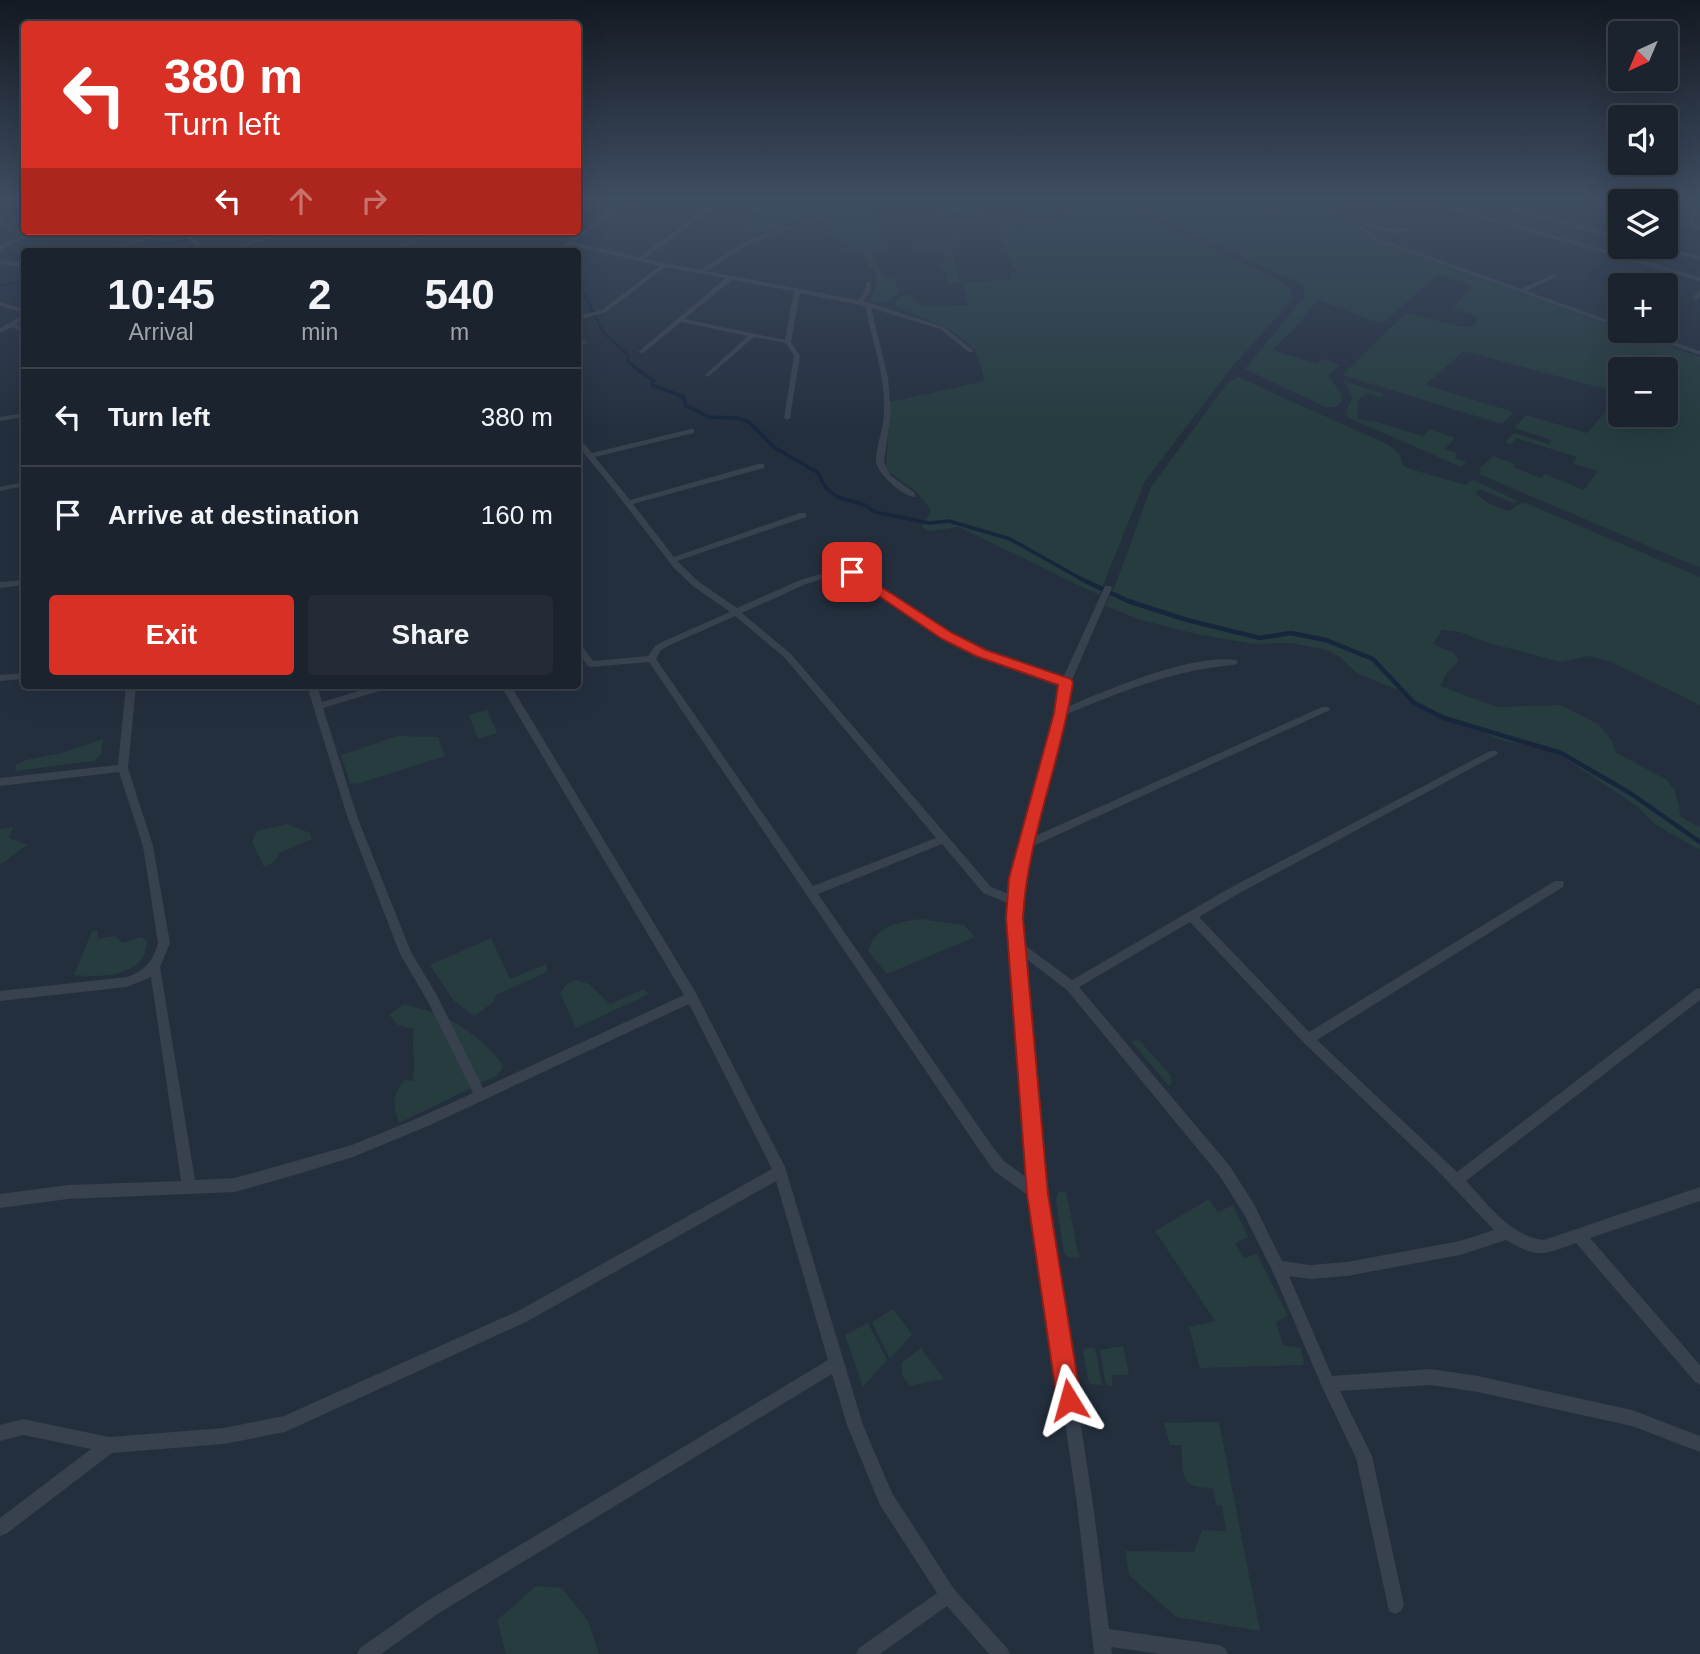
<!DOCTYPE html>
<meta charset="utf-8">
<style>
:root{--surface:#1b232e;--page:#242b36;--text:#f1f3f6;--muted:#a0a4aa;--line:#39404a;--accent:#d93025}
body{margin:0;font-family:Arial,sans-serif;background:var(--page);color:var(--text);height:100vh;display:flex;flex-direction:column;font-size:26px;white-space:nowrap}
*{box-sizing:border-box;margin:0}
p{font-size:23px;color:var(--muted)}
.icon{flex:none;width:38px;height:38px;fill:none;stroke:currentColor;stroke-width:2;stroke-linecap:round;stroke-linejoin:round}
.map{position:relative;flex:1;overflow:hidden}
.panel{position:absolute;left:21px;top:248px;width:560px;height:441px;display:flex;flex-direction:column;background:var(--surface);border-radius:7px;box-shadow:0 7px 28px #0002,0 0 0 2px var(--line)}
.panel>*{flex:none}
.hud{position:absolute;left:21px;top:21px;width:560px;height:214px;border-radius:7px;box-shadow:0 7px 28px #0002,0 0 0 2px var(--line);background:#d93025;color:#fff;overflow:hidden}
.needle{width:46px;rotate:224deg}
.controls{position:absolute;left:1608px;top:21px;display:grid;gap:14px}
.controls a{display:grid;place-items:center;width:70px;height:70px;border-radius:7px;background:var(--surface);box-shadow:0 7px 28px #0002,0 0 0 2px var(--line);font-size:35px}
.pin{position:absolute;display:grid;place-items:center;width:60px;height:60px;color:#fff;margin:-30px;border-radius:14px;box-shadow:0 4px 10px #0006}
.me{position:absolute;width:77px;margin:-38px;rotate:352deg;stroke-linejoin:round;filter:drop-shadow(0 0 5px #0008)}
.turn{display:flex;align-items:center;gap:24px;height:147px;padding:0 28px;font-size:32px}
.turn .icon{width:91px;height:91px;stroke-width:2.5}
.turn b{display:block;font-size:49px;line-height:60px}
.lanes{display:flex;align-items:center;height:66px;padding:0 28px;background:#0003;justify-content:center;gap:35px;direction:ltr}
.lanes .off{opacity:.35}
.eta{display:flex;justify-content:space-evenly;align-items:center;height:119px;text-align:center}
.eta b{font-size:42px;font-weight:700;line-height:49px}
.cta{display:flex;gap:14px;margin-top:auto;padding:14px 28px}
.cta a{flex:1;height:80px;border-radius:7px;background:var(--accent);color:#fff;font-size:28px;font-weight:700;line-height:80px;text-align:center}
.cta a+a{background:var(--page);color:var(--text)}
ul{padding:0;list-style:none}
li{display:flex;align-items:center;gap:21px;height:98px;padding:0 28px;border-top:2px solid var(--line)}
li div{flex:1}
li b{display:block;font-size:26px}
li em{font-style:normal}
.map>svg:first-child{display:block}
</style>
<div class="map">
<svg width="1700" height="1654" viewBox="0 0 1700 1654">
<rect width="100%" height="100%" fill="#242f3e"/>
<!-- green -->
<path fill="#263c3f" d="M750 200H1051L1076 202 1045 216 1036 215 1019 207 1008 212 994 209 983 211 982 218 979 219 978 224H966L965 215 961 212 954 211 952 218 938 216 939 212 934 208 928 210 902 206 875 209 873 214 879 224 889 228 879 232 877 244 888 246 889 249 876 252 874 258 882 274 895 279 899 293C885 305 885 303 870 301L876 286 875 271 869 267 862 252 845 251 851 243 829 235 831 228 826 225 828 221 801 215C781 230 765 236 740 231L763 216 764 213 725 205Z
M1087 200H1109L1277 279C1287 285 1293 288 1292 300L1232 367 1145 481 1099 595 959 527 929 531 922 527 931 510 918 493 886 470 890 402 985 381 975 349 947 328 894 306C896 297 903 296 911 294L919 306 968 305 963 283 1011 279 1009 274 1018 272C1007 260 1008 248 998 236L1007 231 961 232 959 244 963 245 952 250 961 283H947V274L938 266 946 263 943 251 917 250 915 245 949 246 952 229 1023 224 1008 232 1071 211Z
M1119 200H1236L1267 213 1303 204 1354 225 1360 231 1359 233 1386 245 1700 357V568L1479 474 1482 471 1478 470 1493 456 1515 464 1513 467 1541 478 1545 474 1584 490 1598 471 1573 464 1577 457 1516 438 1511 444 1505 442 1514 433 1549 444 1552 440 1514 428 1526 415 1587 433 1620 395V415H1666V369H1620V393L1464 351 1425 385 1511 411 1512 414 1502 424 1342 375 1406 313 1462 327H1473L1479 317 1453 309 1471 287 1463 282 1437 275 1382 324 1318 300 1296 327 1272 350 1316 364 1323 359 1340 365 1328 375 1341 394 1342 401 1336 407H1325L1245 369 1304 297 1303 285Z
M1238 377 1389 445 1400 455 1402 465 1410 469 1466 485 1473 480 1518 501 1513 503 1479 489 1475 493 1488 503 1509 511 1521 503 1528 504 1700 577V705L1609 661 1588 656 1561 662 1485 642 1460 632 1442 630 1433 644 1454 653 1459 661 1447 673 1440 686 1497 707 1561 705 1598 724 1612 741 1615 752 1667 780 1675 791 1681 817 1700 827V850L1656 825 1634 804 1563 757 1541 747 1504 741 1442 716 1396 689 1358 674 1340 657 1327 650 1290 643 1254 644 1196 634 1141 620 1105 606 1115 586 1151 487 1226 385Z
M1344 381 1384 394 1380 397 1366 393 1358 400 1357 419 1376 422 1423 436 1429 429 1455 438 1445 449 1457 453 1455 458 1466 462 1461 467 1349 418 1346 412 1352 397Z
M487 710 497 733 478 739 469 715Z
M397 736 438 737 445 756 357 784 350 783 341 755Z
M103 739 101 754 94 761 15 771 16 765 26 760 62 753Z
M287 824 310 833 312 839 280 853 274 862 264 867 252 842 257 831Z
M13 827 9 838 28 845C17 850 7 862 0 864V829Z
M921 919 964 925 975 937 887 974 868 951C875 926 898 922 921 919Z
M92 931H98L97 939 115 936 122 943 141 937 147 941C146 946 145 954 142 958 128 978 95 977 74 975Z
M491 938 510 979 546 964 547 972 496 995 494 1002 474 1016 453 1000 430 965Z
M575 980 589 984 610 1004 644 989 649 994 576 1028 560 993 567 984Z
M404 1004C416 1008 429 1010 441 1016 462 1025 493 1046 503 1067L498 1075 399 1123C393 1105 392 1095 404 1080L413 1081C416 1063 411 1047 414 1029L398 1025 389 1015Z
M1139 1040 1171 1076V1084L1169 1086 1131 1041Z
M1066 1191 1079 1258 1068 1257 1064 1253 1056 1200 1058 1192Z
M1209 1199 1218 1212 1233 1205 1248 1237 1235 1243 1244 1258 1257 1254 1288 1316 1276 1322 1283 1345 1301 1348 1304 1365 1200 1368 1189 1327 1215 1321 1155 1231Z
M893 1309 912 1334 890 1359 872 1322Z
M868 1323 887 1360 863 1387 845 1335Z
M1123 1346 1129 1375H1112V1386L1106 1385 1100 1350Z
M921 1348 944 1379 909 1386 902 1374V1362Z
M1086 1348H1095L1102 1385 1089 1384 1083 1350Z
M1219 1422 1260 1631 1176 1617 1129 1575 1125 1551 1194 1552 1202 1530 1226 1531 1222 1506 1216 1505 1213 1488C1177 1487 1185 1477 1181 1445H1170L1164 1423Z
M536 1586 562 1588 588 1621 599 1654H506L497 1620Z"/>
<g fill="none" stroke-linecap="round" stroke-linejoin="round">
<!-- stream-far2 -->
<path stroke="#17263c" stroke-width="2.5" d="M111 252 188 240
M578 282 603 332 628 355V362L636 367
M0 286 24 280"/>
<!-- stream-far1 -->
<path stroke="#17263c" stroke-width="3.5" d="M633 366 654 381 652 385 684 397 685 405 709 417 737 418 749 422 775 448 817 472 826 488 837 497 865 505 875 512 929 523 949 521 1010 539 1085 581"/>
<!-- stream -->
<path stroke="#17263c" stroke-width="4.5" d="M1081 579 1128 601 1187 620 1260 638 1291 633 1326 640 1373 659 1414 703 1444 718 1561 753 1630 793 1700 842"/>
<!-- street -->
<path fill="#38414e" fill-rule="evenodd" d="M627 200H633L573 242 639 257 709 206 706 200H711L714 207 644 259 700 270 745 242 793 225V227L749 244 706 271 858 300 864 293 867 282H871L870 293 863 301 944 327 973 350V352H969L940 329 871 308 888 378 891 413 884 462 890 475 915 493V497C903 497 878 474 876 462 875 451 884 426 884 413 886 377 872 341 865 306L800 293 791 342 800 356 790 418 787 420 784 418 794 356 786 343 754 337 708 377 705 375 706 374 748 336 681 322 643 353 638 352 726 278 665 267 606 312 578 320V316L602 310 660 266 570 245 560 252H553L607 214 578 208V206L610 212ZM732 280 794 291 785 340 684 319Z
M1297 200H1304L1360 223 1394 229 1410 228V230L1394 233 1363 226 1368 232 1378 238 1521 289 1552 275H1556V277L1526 291 1620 324V328L1374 240 1364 234 1355 223Z
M1347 200H1354L1373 206 1430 200 1700 277V281L1429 203 1373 210Z
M1473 200H1481L1620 236V240Z
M1582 200H1591L1620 208V210Z
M1697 200H1700V206L1692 224 1700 226V230L1666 222V218L1687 223Z
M0 219 11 227 27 233 37 231 30 236 0 250V246L22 235 7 229 0 224Z
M166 231H175L104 252H95Z
M178 231H184L200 244 201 252H195V245Z
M285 231H294L226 252H217Z
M413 231 427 233 456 231 428 236 398 250 400 252H394L393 248 422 235Z
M1652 247H1661L1700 256V260Z
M0 260 24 263V267L0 264Z
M1700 290V296L1697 299H1693V297Z
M0 302 24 309V313L0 306Z
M24 315V319L16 324 24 329V333L12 327 0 333V328Z
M1632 331H1640L1700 351V355Z
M583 341 588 342 578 346V342Z
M24 413V417L0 421V417Z
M691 429H694V433L595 457 630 500 758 464H764V468L633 504 674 557 800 513H806V517L677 561 699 582 737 608 800 580 845 567 950 635 984 651 1063 678 1104 588 1105 586H1111L1112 588 1071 682 1067 707C1110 689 1190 654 1236 660L1238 662 1236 664 1233 665C1173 670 1120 692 1065 715L1033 837 1322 707H1328L1330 709 1328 711 1031 847C1021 883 1020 907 1023 944L1072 980 1228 889 1490 751H1496L1498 753 1496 755 1236 895 1199 917 1309 1032 1555 881H1563L1564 884 1563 887 1317 1040 1457 1172 1696 989 1700 988V1000L1466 1181C1489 1205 1510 1236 1544 1240L1700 1187V1201L1590 1238 1700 1365V1385L1695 1382 1576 1243C1542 1255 1539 1259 1506 1240L1460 1255 1347 1276 1310 1279 1289 1276 1332 1376 1430 1369 1478 1376 1632 1410 1700 1436V1452L1632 1426 1478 1392 1430 1385 1340 1391 1372 1456 1404 1605 1401 1611 1395 1614 1389 1611 1356 1458 1323 1389 1273 1272 1244 1214 1219 1175 1067 990 1024 957 1045 1194 1093 1504 1109 1629 1219 1645 1225 1648 1228 1654H1159L1111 1647 1112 1654H1094L1077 1504 1032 1198 994 1171 982 1154 649 662 591 667 588 666 578 653V644L581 645 593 661 648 656 655 646 664 641 730 612 693 586 674 568 610 485 578 446V440H581L592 453ZM844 572 944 639 978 655 1061 684 1056 713 1012 878 1011 895 991 887 791 654 742 613 806 584ZM735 616 785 658 936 838 813 886 656 659 661 650 670 645ZM942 844 983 893 1010 904 1011 941 1009 944 1012 948 1030 1180 1004 1161 992 1146 818 894ZM1190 922 1304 1043 1433 1166 1494 1230 1460 1241 1347 1262 1310 1265 1282 1261 1254 1204 1229 1165 1079 987Z
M24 482V486L0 491V487Z
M24 580V585L0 588V582Z
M24 673V679L0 681V675Z
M126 686H136L128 768 153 846 170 943 160 967 195 1180 235 1178 352 1145 418 1118 473 1093 427 1000 400 954 348 819 307 686H317L322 702 375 686H391L389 688 323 708 358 819 411 952 435 992 483 1088 684 995 501 686H511L696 993 785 1167 863 1425 892 1493 954 1589 1007 1648 1010 1654H989L947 1606 880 1654H856L859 1648 937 1593 880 1505 847 1425 832 1374 439 1613 381 1654H357L360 1648 427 1601 828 1360 776 1181 528 1321 285 1432 224 1444 112 1453 6 1534 0 1536V1518L91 1449 23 1435 0 1441V1425L23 1419 109 1437 224 1428 284 1416 518 1311 772 1169 689 1004 428 1126 353 1157 298 1174 235 1192 68 1199 0 1208V1194L68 1185 181 1181 151 977 127 987 0 1001V991L127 977C145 971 153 961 158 943L143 846 119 772 0 786V778L118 765Z"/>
</g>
<!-- sky -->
<linearGradient id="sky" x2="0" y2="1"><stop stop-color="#141a22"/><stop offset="0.46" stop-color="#3f4d63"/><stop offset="1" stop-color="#3f4d63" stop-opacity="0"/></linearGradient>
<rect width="1700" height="432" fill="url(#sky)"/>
<!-- route -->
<path fill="#d93025" stroke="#8d1f18" stroke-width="2" d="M852 568 952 633 986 650 1071 679 1073 682C1061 762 1027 838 1023 918L1048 1194 1081 1400 1077 1409 1069 1412 1061 1409 1057 1400 1027 1194 1006 918 1009 878 1054 713 1058 685 976 656 942 639 848 575V569Z"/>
</svg>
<div class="controls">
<a><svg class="needle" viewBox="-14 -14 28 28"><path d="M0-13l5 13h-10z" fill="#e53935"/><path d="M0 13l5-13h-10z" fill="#a0a4aa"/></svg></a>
<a><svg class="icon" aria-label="sound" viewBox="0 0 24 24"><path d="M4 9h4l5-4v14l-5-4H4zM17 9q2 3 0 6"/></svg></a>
<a><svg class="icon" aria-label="layers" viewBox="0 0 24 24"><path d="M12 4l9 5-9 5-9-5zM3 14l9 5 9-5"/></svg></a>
<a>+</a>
<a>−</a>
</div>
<div class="pin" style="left:852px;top:572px;background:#d93025"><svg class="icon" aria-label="arrive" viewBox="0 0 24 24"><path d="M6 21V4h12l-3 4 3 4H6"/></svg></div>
<svg class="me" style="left:1069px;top:1400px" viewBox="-20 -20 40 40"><path d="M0-17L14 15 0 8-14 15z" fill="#d93025" stroke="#fff" stroke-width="4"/></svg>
<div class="hud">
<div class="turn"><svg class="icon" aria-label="left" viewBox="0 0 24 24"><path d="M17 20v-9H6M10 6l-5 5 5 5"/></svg><div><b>380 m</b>Turn left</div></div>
<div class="lanes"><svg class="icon" aria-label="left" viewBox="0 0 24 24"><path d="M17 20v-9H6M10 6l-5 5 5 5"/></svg><svg class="icon off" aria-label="ahead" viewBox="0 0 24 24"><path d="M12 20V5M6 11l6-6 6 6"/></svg><svg class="icon off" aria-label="right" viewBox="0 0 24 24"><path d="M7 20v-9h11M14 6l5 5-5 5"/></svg></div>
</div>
<section class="panel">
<div class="eta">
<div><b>10:45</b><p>Arrival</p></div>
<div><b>2</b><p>min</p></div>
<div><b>540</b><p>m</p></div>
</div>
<ul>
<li><svg class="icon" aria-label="left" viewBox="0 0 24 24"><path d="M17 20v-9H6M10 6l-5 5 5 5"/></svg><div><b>Turn left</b></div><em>380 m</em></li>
<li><svg class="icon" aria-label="arrive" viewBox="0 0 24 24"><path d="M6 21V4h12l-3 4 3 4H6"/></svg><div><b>Arrive at destination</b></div><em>160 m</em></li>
</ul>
<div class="cta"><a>Exit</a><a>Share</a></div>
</section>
</div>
